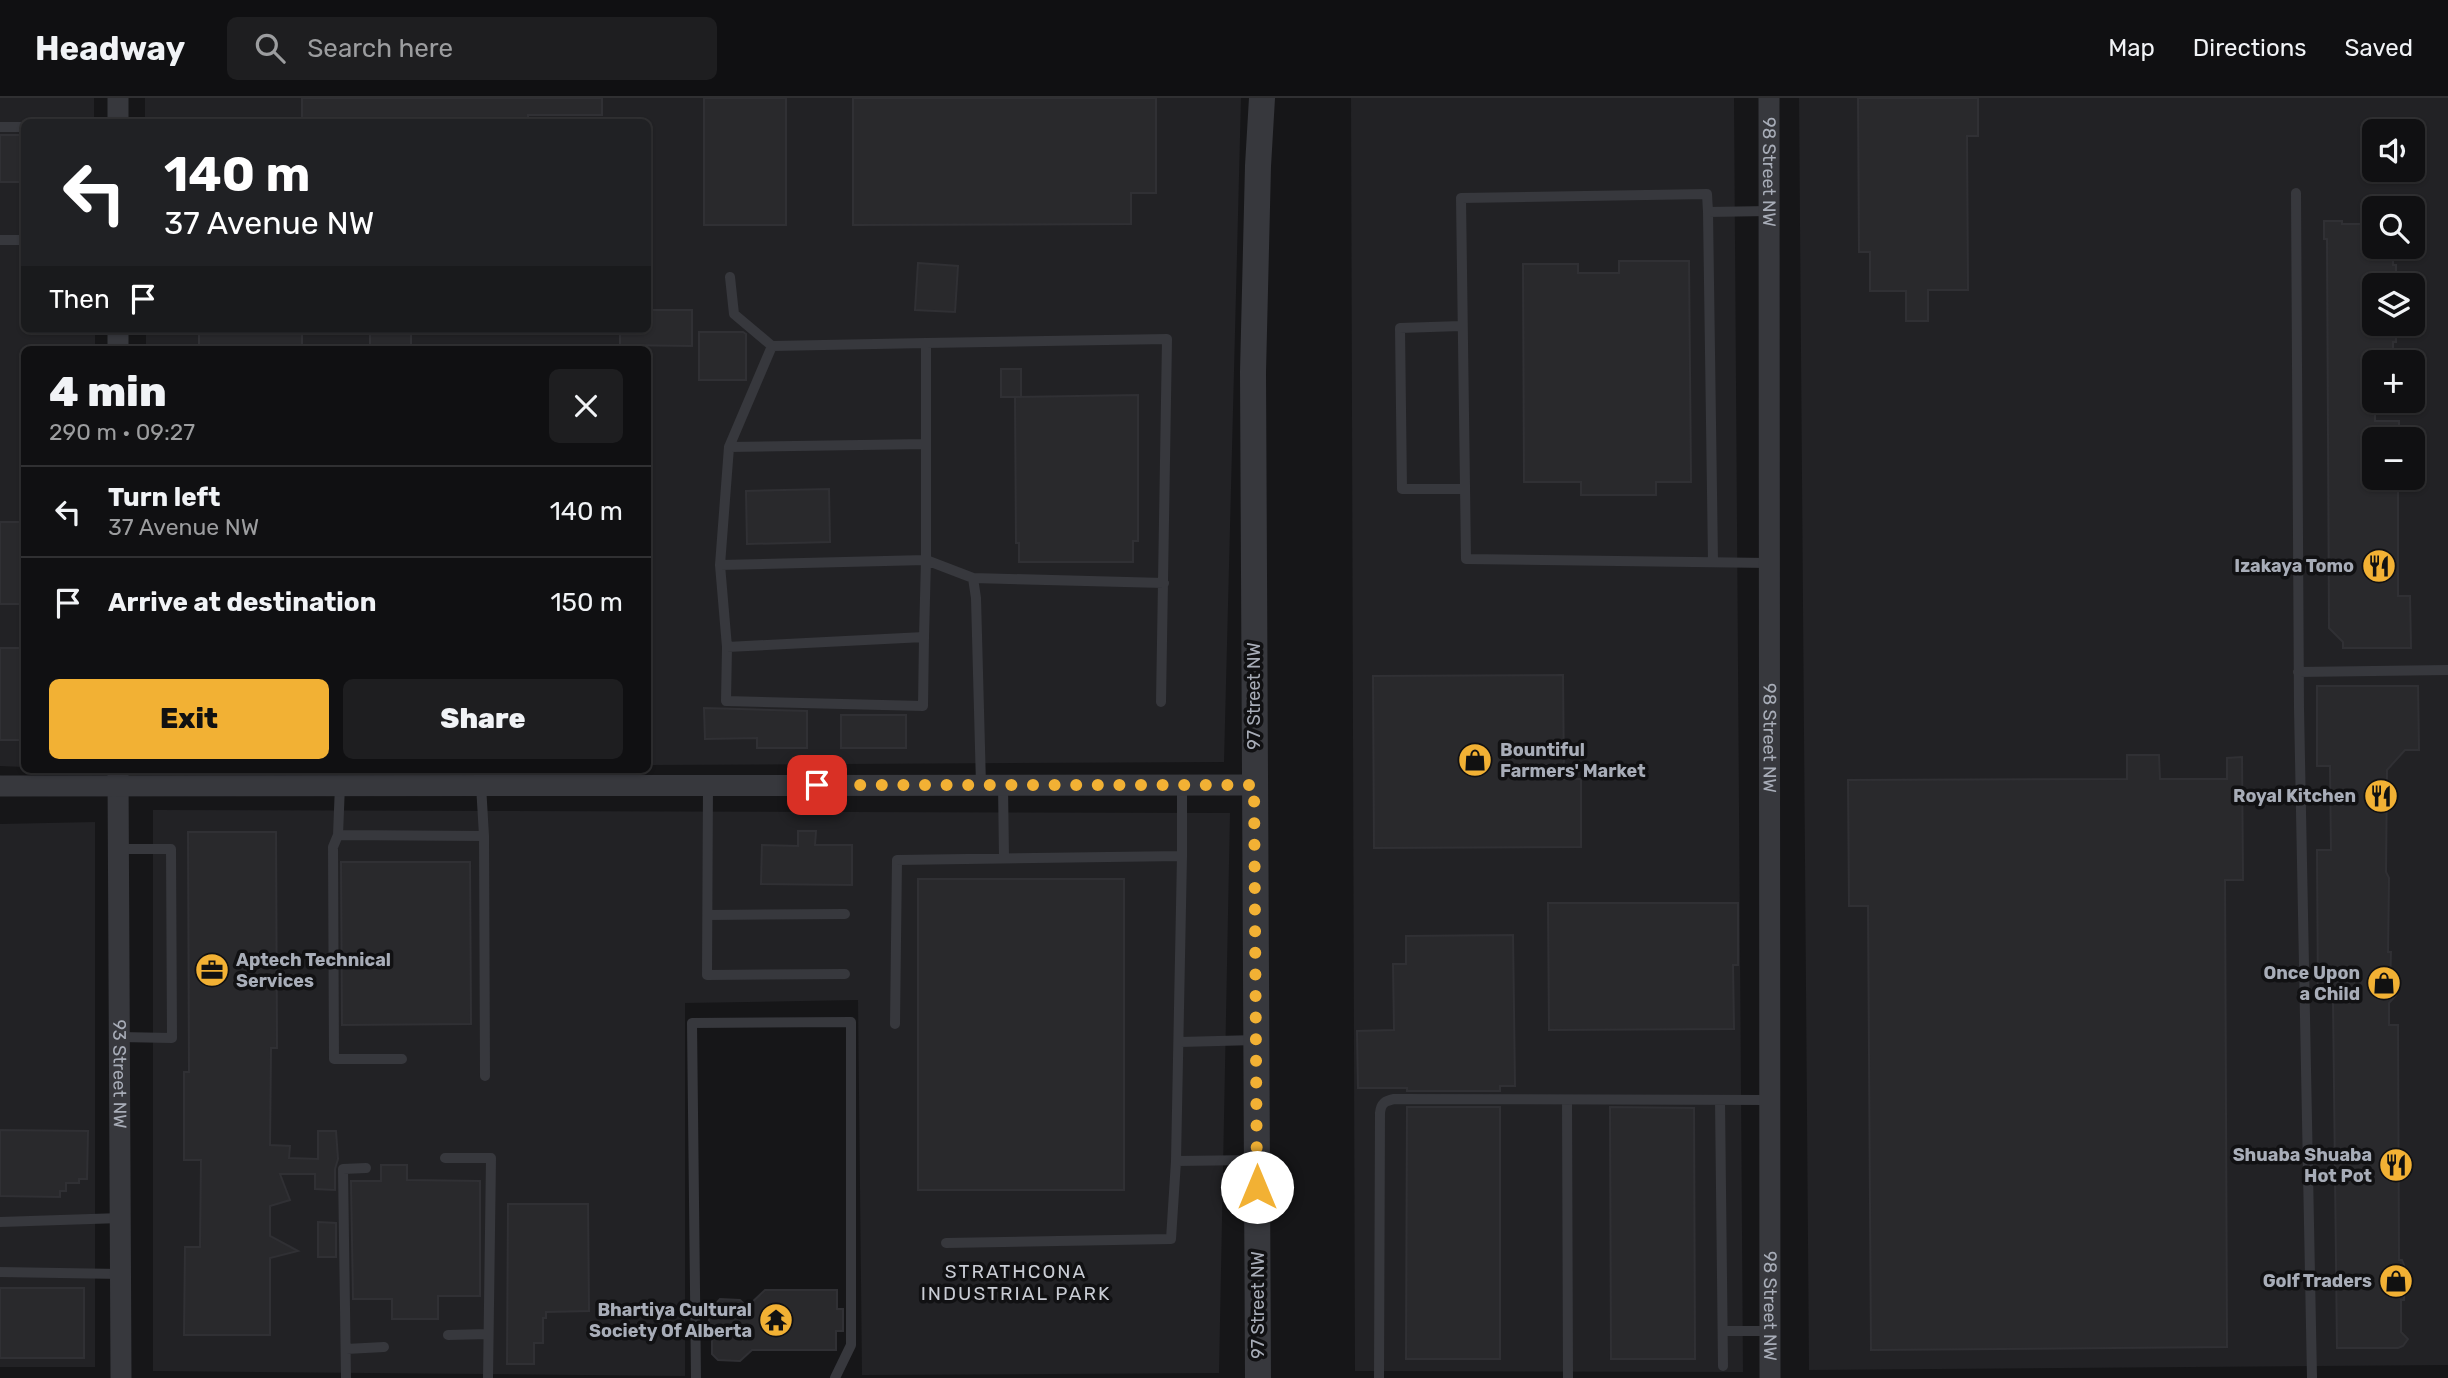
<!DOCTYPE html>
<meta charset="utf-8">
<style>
:root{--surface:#101012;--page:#1e1e20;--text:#f1f3f6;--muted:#9c9d9f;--line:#303032;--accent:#f2b134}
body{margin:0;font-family:Rubik,sans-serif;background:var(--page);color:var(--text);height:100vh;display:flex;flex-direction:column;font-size:26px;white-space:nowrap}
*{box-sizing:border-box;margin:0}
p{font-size:23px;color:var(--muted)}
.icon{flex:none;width:38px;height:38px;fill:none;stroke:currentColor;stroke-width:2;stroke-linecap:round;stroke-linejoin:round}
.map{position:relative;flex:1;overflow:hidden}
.sheet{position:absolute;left:21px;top:248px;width:630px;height:427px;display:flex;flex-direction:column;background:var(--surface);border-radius:10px;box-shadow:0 2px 5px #0004,0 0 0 2px var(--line)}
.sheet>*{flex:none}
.banner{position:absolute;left:21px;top:21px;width:630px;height:214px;border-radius:10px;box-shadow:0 2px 5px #0004,0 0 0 2px var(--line);background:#202124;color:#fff;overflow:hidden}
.tools{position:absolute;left:2362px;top:21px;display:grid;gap:14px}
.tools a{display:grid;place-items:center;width:63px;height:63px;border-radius:10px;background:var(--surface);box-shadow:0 2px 5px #0004,0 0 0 2px var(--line);font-size:35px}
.pin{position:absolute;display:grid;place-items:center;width:60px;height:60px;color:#fff;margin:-30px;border-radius:14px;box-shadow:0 4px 10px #0006}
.me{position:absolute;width:77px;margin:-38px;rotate:0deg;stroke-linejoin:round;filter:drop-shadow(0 0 5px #0008)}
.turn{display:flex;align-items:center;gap:24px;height:147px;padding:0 28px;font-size:32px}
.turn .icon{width:91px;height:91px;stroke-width:2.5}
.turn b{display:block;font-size:49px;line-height:60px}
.then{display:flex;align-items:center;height:66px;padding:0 28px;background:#0003;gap:14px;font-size:26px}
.round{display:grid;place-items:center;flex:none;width:74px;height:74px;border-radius:10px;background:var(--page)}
.headline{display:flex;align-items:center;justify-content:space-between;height:119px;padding:0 28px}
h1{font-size:42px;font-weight:800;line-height:52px}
.primary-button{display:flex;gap:14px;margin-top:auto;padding:14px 28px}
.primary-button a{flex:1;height:80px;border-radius:10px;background:var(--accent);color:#111;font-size:28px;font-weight:800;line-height:80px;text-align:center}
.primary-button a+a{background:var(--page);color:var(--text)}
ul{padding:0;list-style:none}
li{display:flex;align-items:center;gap:21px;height:91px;padding:0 28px;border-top:2px solid var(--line)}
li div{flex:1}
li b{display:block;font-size:26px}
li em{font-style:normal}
header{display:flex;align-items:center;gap:42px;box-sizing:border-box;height:98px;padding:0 35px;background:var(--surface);border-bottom:2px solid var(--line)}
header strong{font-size:33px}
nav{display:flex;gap:38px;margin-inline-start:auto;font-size:24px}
.search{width:490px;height:63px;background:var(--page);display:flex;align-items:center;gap:18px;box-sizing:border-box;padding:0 24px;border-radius:10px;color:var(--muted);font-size:26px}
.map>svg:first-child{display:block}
</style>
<header>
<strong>Headway</strong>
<div class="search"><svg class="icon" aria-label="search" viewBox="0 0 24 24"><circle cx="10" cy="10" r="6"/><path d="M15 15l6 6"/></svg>Search here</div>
<nav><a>Map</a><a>Directions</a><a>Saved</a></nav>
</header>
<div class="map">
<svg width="2448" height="1280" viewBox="0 0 2448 1280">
<rect width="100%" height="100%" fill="#161618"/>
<!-- built -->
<path fill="#222225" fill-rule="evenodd" d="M0 0H94V24H24V231H95V252H24V669L0 668Z
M145 0H1241L1224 664 648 667V252H146V231H648V24H145Z
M1351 0H1734L1743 1274 1355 1273Z
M1799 0H2448V1267L1809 1272ZM2375 33H2413V72H2375ZM2375 110H2413V149H2375ZM2375 187H2413V226H2375ZM2375 264H2413V303H2375ZM2375 341H2413V380H2375Z
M153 712 1230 715 1219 1275 862 1277 858 902 685 905V1278L153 1273Z
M95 724V1269H0V726Z"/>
<!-- building -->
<path fill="#29292c" stroke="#303034" stroke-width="2" d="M302 0H602V17H528V24H302Z
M704 0H786V127H704Z
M853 0H1156V95H1131V126L853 127Z
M1858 0H1978V38H1967L1968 192H1928V223H1906V193H1870V154H1859Z
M0 37H24V84H0Z
M2324 123H2342V126H2375V149H2393V167H2396V187H2375V226H2396V244H2393V264H2375V323H2399V338H2395V341H2375V380H2395V391H2398V498H2410L2411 550H2343V544L2329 530 2327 141H2324Z
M1619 163H1689L1691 384H1656V397H1581V384H1524L1523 166H1578V175H1619Z
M918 165 958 168 955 214 915 212Z
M648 212H692V248L620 247V231H648Z
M199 231H302V252H199Z
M370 231H411V252H370Z
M699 234H743L746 236V282H699Z
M1001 271H1021V299H1001Z
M1138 297V443H1133V464H1019V445H1016L1015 299Z
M829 391 830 444 747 446 746 393Z
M0 424H24V506H0Z
M0 550H24V642H0Z
M1563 577 1564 681H1581V749L1374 750 1373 578Z
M2317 588H2418L2419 652H2405L2387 672 2386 774 2389 780 2388 854H2391L2390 886 2396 891V897L2389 905V927H2398L2399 1162H2402L2404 1167V1202H2401V1234L2408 1241 2403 1248 2398 1250H2337L2333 901H2318L2317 752H2331L2330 668H2317Z
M704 610 807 613V650H757V640L705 641Z
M841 617H906V650H841Z
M2127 657H2159L2160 681H2227V660L2242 659 2243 782H2225L2227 1249 1871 1252 1868 808H1849L1848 682 2127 681Z
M798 733H816L815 747H852V787L761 786 762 747 798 748Z
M188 734H276L277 950H271L270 1047 290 1048 289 1060 318 1061V1033H336L338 1061 335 1071V1092L315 1091V1076H280L290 1102 270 1108V1138L298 1153 270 1160V1237H184L185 1149H200L201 1062H184V974H189Z
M341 764H470L471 926 342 927Z
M918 781H1124V1092H918Z
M1548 805H1738V867H1733L1734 931 1549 932Z
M1513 837 1515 988H1500V993H1407V990H1358L1357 933 1394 932 1393 866H1406V838Z
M1407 1009H1500V1261H1406Z
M1610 1009 1694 1010 1695 1261H1611Z
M0 1032 88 1033 87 1081H79V1085H66V1093H60V1099L0 1098Z
M381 1067H407V1082L480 1083V1198H438V1221H392V1201H353L351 1083H381Z
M508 1106H588L589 1213 546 1214V1220H543V1245H534V1266H507Z
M318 1124 336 1125V1159H318Z
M0 1190H84V1260H0Z
M765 1192H837V1211H843V1233H836V1252H752L740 1263 718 1262 712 1256V1233L709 1230V1213L720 1201 740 1202 747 1209Z"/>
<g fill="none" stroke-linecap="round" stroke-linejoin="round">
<!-- service -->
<path stroke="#37383d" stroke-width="10" d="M0 29H24
M2296 95 2299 610 2312 1280
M1769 113 1708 114 1707 96 1461 100 1466 461 1769 465
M1708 114 1713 464
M0 142H24
M730 179 734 216 772 248
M1461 228 1400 230 1402 391H1464
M729 349 772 248 926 245
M720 467 926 462 924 539
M973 480 976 500 981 687
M727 549 924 539 923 608 726 603 727 549 720 467 729 349 926 346
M2298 574 2448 572
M1161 604 1167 241 926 245V462L973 480 1164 485
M340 687 338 737 484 738 481 687
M708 687 707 877 845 876
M1003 687 1004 760
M1182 687V758
M338 737 333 749 334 961H402
M484 738 485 978
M118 751H171L172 940 120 939
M708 817 845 816
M895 926 897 762 1182 758 1176 1063
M1180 944 1256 942
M1567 1002 1568 1280
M1720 1002 1723 1268
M445 1060H491L488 1280
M0 1124 121 1120
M946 1145 1171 1141 1176 1063 1257 1062
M0 1174 121 1176
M1723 1233H1770
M448 1237 488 1236
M346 1251 384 1249
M346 1280 343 1071 366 1070
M696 1280 692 925 851 924V1247L835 1280
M1379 1280 1380 1015C1381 1005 1385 1003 1394 1001L1770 1002"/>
<!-- minor -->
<g stroke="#37383d" stroke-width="21">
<path id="s1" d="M1769 0 1770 1280"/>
<path d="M118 24V0"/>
<path d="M118 231V252"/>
<path id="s2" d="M118 672 121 1280"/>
<path d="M0 688 1254 687"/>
</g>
<!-- tertiary -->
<path stroke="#37383d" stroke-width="26" d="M1258 1280 1253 274 1258 68 1262 0"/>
</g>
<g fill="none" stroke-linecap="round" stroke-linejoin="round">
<!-- route -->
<path stroke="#f2b134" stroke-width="12" stroke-dasharray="0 21.6" d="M817 687H1254L1257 1089"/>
</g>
<!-- icons -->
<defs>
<g id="restaurant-disc" transform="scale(1.75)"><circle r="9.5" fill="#f2b134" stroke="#111113"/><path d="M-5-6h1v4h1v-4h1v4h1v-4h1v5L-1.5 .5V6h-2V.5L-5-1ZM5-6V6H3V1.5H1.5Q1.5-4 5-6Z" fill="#111"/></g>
<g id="shop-disc" transform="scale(1.75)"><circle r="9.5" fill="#f2b134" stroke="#111113"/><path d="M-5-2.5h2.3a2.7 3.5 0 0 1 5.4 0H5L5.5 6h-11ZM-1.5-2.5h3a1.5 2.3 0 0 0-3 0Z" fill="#111"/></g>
<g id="office-disc" transform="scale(1.75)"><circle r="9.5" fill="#f2b134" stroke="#111113"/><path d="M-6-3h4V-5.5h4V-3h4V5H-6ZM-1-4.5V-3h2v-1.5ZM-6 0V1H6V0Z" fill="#111"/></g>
<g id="temple-disc" transform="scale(1.75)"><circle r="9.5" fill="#f2b134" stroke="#111113"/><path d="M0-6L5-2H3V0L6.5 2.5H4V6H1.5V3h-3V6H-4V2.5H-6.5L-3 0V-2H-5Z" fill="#111"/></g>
</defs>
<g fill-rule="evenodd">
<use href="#restaurant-disc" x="2379" y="468"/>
<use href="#shop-disc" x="1475" y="662"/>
<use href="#restaurant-disc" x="2381" y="698"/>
<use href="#office-disc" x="212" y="872"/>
<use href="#shop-disc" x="2384" y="885"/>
<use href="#restaurant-disc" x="2396" y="1067"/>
<use href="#shop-disc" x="2396" y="1183"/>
<use href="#temple-disc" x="776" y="1222"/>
</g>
<g text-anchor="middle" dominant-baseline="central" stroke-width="7" stroke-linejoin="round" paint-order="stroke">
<!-- street labels -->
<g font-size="18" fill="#a8adb8" stroke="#111113">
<text stroke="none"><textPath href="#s1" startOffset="74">98 Street NW</textPath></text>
<text transform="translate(1254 598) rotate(-90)">97 Street NW</text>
<text stroke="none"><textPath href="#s1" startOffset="640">98 Street NW</textPath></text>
<text stroke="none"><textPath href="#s2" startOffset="304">93 Street NW</textPath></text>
<text transform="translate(1258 1207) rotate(-90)">97 Street NW</text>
<text stroke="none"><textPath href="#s1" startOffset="1208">98 Street NW</textPath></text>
</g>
<!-- poi labels -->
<g font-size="18" font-weight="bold" fill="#a8adb8" stroke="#111113" text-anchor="end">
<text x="2354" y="468">Izakaya Tomo</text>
<text x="1500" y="652" text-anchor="start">Bountiful<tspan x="1500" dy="21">Farmers' Market</tspan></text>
<text x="2356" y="698">Royal Kitchen</text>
<text x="236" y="862" text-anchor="start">Aptech Technical<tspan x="236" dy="21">Services</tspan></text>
<text x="2360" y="875">Once Upon<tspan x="2360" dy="21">a Child</tspan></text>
<text x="2372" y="1057">Shuaba Shuaba<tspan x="2372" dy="21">Hot Pot</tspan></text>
<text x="2372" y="1183">Golf Traders</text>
<text x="752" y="1212">Bhartiya Cultural<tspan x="752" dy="21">Society Of Alberta</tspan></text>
</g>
<!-- neighbourhood labels -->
<g font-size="19" letter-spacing="2" fill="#c9ccd4" stroke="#111113">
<text x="1016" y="1173">STRATHCONA<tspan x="1016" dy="22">INDUSTRIAL PARK</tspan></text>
</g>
</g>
</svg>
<div class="tools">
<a><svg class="icon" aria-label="sound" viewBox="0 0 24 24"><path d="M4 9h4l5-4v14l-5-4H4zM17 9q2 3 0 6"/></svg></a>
<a><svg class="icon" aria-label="search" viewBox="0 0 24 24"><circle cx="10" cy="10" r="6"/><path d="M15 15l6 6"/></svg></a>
<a><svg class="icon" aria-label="layers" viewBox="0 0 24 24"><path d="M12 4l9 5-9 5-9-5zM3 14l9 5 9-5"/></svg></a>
<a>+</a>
<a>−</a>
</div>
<div class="pin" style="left:817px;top:687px;background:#d93025"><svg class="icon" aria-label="arrive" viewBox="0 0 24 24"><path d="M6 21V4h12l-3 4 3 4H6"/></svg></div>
<svg class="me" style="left:1257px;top:1089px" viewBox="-20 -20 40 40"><circle r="19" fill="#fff"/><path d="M0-13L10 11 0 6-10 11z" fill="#f2b134"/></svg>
<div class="banner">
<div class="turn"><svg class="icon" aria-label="left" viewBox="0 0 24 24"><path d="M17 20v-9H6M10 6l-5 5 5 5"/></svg><div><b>140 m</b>37 Avenue NW</div></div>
<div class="then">Then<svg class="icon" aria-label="arrive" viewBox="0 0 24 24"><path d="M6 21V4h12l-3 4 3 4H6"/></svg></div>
</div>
<section class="sheet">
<div class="headline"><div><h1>4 min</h1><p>290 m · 09:27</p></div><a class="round"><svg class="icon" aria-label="close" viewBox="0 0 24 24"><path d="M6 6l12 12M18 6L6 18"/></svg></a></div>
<ul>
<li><svg class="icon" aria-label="left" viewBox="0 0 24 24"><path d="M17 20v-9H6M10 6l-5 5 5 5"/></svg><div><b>Turn left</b><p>37 Avenue NW</p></div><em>140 m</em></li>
<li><svg class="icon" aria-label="arrive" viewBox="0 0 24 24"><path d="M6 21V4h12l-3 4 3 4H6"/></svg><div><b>Arrive at destination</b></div><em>150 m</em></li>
</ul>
<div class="primary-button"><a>Exit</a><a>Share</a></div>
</section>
</div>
